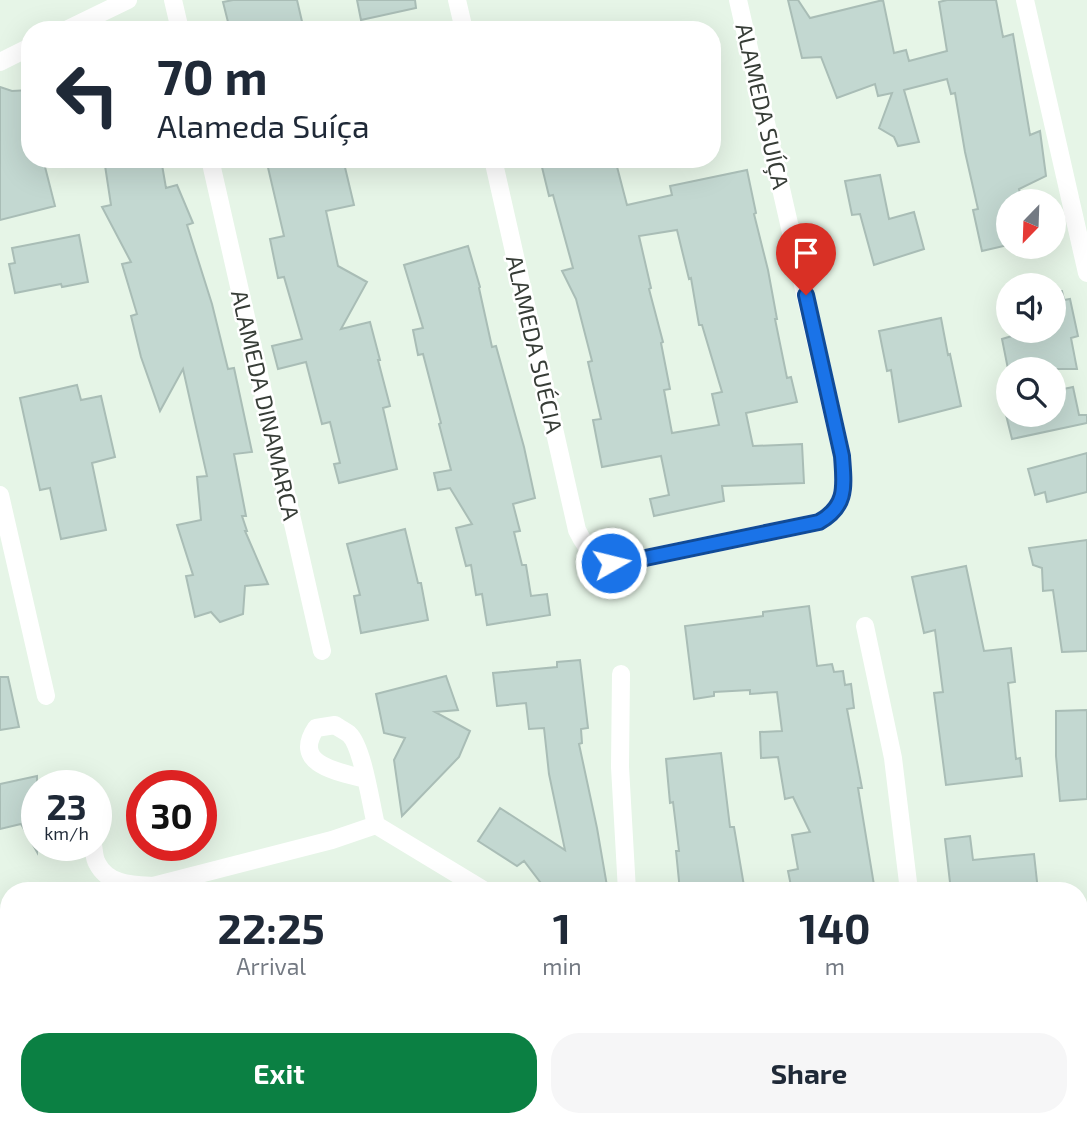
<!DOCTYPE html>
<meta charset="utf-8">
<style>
:root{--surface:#fff;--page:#f6f6f7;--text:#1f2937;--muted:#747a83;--accent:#0b8043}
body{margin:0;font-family:"Exo 2",sans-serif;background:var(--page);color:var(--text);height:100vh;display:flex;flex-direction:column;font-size:26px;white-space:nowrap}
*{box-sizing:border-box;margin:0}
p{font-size:23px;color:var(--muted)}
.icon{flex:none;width:38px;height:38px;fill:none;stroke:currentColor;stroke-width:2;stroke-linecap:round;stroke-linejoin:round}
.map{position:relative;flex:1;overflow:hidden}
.panel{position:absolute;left:0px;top:882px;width:1088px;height:245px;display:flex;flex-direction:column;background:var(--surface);border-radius:28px 28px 0 0;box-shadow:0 7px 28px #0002}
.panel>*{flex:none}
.banner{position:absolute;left:21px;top:21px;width:700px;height:147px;border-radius:28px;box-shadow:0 7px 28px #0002;background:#fff;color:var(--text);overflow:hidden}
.needle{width:46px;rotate:203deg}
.buttons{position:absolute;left:996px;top:189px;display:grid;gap:14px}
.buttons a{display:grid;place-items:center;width:70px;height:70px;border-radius:50%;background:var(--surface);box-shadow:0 7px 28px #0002;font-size:35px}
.speed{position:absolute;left:21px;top:770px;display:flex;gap:14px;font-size:35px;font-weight:700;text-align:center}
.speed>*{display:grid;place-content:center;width:91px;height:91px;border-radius:50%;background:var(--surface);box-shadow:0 7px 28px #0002;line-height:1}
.speed small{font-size:18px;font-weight:400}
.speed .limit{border:10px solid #d22;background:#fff;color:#111}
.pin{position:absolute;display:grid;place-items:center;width:60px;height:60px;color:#fff;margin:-72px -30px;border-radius:50% 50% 50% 0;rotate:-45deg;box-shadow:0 0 7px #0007}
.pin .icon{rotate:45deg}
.me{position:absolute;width:77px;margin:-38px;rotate:82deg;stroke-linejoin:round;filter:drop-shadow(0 0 5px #0008)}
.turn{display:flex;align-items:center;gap:24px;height:147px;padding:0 21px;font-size:32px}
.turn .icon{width:91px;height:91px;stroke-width:2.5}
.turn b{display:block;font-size:49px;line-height:60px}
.eta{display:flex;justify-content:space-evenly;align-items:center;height:119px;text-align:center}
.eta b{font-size:42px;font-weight:700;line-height:49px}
.action{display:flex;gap:14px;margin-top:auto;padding:14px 21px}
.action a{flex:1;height:80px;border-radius:28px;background:var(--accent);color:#fff;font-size:28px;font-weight:700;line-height:80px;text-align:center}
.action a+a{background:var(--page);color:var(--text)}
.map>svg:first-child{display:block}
</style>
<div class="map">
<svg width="1087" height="1127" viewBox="0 0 1087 1127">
<rect width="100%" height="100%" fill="#e6f5e7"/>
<!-- green -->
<path fill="#ecce76" d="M191 1118H237L235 1127H189Z"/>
<!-- building -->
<path fill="#c3d8d1" stroke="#a9bdb6" stroke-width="2" fill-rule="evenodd" d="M233 0H297L304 30H230L223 2Z
M357 0H415L416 8 361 20Z
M788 0H798L810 18 883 0 894 53 906 50 909 61 947 51 939 2 947 0H996L1003 37 1013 34 1030 135 1040 131 1046 176 1019 189 1022 201H1008V245L982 251 973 210 978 209 965 152 955 93 951 94 947 79 904 90 919 142 898 146 894 137 879 128 892 93 878 96 875 84 837 98 821 57 802 58Z
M0 87 12 91 30 90V159H43L55 206 0 220Z
M104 159H161L166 188 177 185 193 223 187 225 212 304 228 369 234 368 252 452 234 454 246 516H242L247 531H245L268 584 245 586 243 614 220 622 211 612 195 617 186 576 193 575 177 525 201 520 197 477 207 476 183 369 160 411 141 357 131 316 137 314 122 264 131 262 102 207 111 205Z
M266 159H343L354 205 326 211 338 266 367 282 341 329 370 322 380 360H378L390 406 383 408 397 469 339 483 334 464 340 463 330 422 322 424 306 362 278 369 272 346 302 339 284 277 278 278 270 239 284 236Z
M540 159H615L627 205 672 195 670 186 747 170 756 213 754 214 768 270 777 319H775L787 378 791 377 797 402 746 413 753 446 802 444 804 483 722 486 724 501 654 516 650 499 669 495 661 456 602 467 593 420 601 419 588 362 592 361 576 299 562 271 573 268 553 195 549 196ZM677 230 689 279 691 278 699 325H702L722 392 712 394 719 425 672 433 664 390 670 389 661 343 663 342 649 289 651 288 639 236Z
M880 175 889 219 914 212 924 249 874 265 860 214 852 215 845 181Z
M79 235 88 282 62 287 61 284 15 293 9 264 15 263 12 248Z
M468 246 480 287 479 288 492 347 496 346 524 447 535 498 513 504 520 531 514 532 522 565H526L531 596 547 594 550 615 487 625 482 594 476 595 471 565 466 566 456 528 472 524 450 488 438 490 434 473 451 470 439 424 441 423 423 354 418 355 413 330 423 328 404 265Z
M1062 291 1064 300 1070 299 1078 336 1071 338 1077 369H1008L1002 339 1012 336 1011 331H1054V292Z
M941 318 948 355 950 354 961 406 899 422 891 370 887 371 879 331Z
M77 385 81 400 101 396 115 457 92 463 106 530 61 539 50 488 40 490 20 398Z
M1073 387 1079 415H1087V423L1012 439 1006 415H1054V391Z
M1087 453V492L1047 502 1045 492 1035 495 1028 469Z
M405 529 418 583H421L428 620 361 633 354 596 360 595 347 544Z
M1087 540V651L1062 652 1053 590 1043 591 1042 568 1033 565 1029 548Z
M966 566 984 651 1011 648 1015 682 1008 683 1016 759 1020 758 1022 776 946 785 934 693 943 692 935 630 924 633 912 577Z
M809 606 817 666 832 664 834 672 843 671 845 685 851 684 854 708 847 709 862 788H858L875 891H792L788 871 798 869 792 835 810 832 793 797 785 799 778 757 761 758 760 732 782 731 777 692 750 694V690L714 692V696L694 699 685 626 763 616V612Z
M580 660 588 728 581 729 582 743 579 744 597 828 607 886 581 891H547L524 861 517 866 478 841 500 808 565 850 549 774 544 728 529 729 526 703 497 706 493 673 557 667V662Z
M446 676 458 710 435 712 470 731 459 757 402 816 394 760 405 738 384 733 376 694Z
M0 677H8L19 727 0 730Z
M1087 710V799L1060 801 1056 756V711Z
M721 753 730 827H734L744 886 705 891H680L676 851H679L673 802 670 803 666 759Z
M37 776V852L21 824 0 829V784Z
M970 836 973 860 1034 854 1038 891H951L945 839Z"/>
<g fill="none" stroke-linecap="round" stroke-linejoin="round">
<!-- minor -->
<path stroke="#fff" stroke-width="18" d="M173 0 180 30
M457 0 464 30
M1025 0 1087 273
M66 30 128 0
M0 62 30 47
M210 159 322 651
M493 159 577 530C588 553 598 563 626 562L819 522C848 506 844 485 842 456L738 0
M0 495 46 696
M865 626 893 758 909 891
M621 674 620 767 627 891
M366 779C339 772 291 765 316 728L335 725C339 728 345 731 349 734 363 747 371 805 376 825
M93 845C94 850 94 858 97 863 108 885 132 885 153 886L332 840 376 825 485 891
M1080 1083 1087 1085"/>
</g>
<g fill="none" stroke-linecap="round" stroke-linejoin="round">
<!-- route casing -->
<g stroke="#114b97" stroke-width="18">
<path id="route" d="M611 563 626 562 819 522C848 506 844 485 842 456L806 295"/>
</g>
<!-- route -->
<use href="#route" stroke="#1a73e8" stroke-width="12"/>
</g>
<g text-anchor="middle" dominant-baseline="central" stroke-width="5" stroke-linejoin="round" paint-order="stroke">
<!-- street labels -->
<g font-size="23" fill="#373d37" stroke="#fff">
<text transform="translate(763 106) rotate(77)">ALAMEDA SUÍÇA</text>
<text transform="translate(535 344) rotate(77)">ALAMEDA SUÉCIA</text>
<text transform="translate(266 405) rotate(77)">ALAMEDA DINAMARCA</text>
</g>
</g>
</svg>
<div class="buttons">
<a><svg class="needle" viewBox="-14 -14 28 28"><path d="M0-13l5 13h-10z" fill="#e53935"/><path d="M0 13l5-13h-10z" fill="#747a83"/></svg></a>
<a><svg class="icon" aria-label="sound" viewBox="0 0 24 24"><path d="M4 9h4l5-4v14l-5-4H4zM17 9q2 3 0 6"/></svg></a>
<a><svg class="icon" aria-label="search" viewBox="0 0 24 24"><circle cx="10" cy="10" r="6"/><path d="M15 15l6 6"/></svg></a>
</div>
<div class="speed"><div>23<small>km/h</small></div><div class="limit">30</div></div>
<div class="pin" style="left:806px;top:295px;background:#d93025"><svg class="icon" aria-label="arrive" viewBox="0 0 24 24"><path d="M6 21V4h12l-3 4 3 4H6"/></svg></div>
<svg class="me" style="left:611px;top:563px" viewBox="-20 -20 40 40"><circle r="17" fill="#1a73e8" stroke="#fff" stroke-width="3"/><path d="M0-11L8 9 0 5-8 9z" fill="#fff"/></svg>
<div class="banner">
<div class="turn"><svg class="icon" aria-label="left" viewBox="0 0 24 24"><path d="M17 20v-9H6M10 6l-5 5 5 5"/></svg><div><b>70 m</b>Alameda Suíça</div></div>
</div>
<section class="panel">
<div class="eta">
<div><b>22:25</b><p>Arrival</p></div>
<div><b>1</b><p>min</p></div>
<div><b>140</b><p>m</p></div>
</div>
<div class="action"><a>Exit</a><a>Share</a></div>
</section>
</div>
